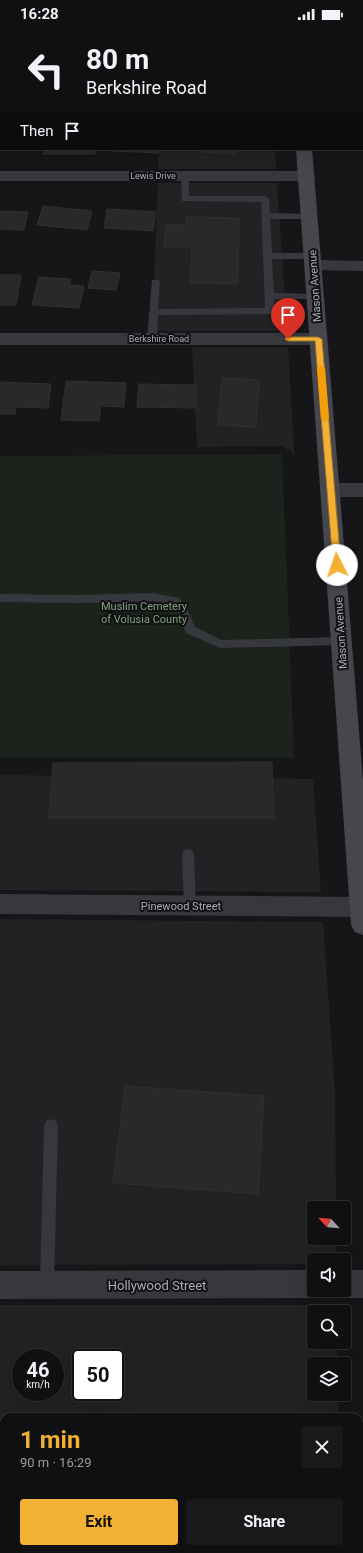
<!DOCTYPE html>
<meta charset="utf-8">
<style>
:root{--surface:#101012;--page:#19191b;--text:#f1f3f6;--muted:#9c9d9f;--line:#303032;--accent:#f2b134}
body{margin:0;font-family:Roboto,sans-serif;background:var(--page);color:var(--text);height:100vh;display:flex;flex-direction:column;font-size:15px;white-space:nowrap}
*{box-sizing:border-box;margin:0}
p{font-size:13px;color:var(--muted)}
.icon{flex:none;width:22px;height:22px;fill:none;stroke:currentColor;stroke-width:2;stroke-linecap:round;stroke-linejoin:round}
.map{position:relative;flex:1;overflow:hidden}
.side{position:absolute;left:0px;top:1385px;width:363px;height:140px;display:flex;flex-direction:column;background:var(--surface);border-radius:12px 12px 0 0;box-shadow:0 4px 16px #0002,0 0 0 1px var(--line)}
.side>*{flex:none}
.hud{position:absolute;left:0px;top:0px;width:363px;height:122px;box-shadow:0 4px 16px #0002,0 0 0 1px var(--line);background:#101012;color:var(--text);overflow:hidden}
.needle{width:26px;rotate:296deg}
.fabs{position:absolute;left:307px;top:1173px;display:grid;gap:8px}
.fabs a{display:grid;place-items:center;width:44px;height:44px;border-radius:4px;background:var(--surface);box-shadow:0 4px 16px #0002,0 0 0 1px var(--line);font-size:20px}
.speed{position:absolute;left:12px;top:1321px;display:flex;gap:8px;font-size:20px;font-weight:700;text-align:center}
.speed>*{display:grid;place-content:center;width:52px;height:52px;border-radius:50%;background:var(--surface);box-shadow:0 4px 16px #0002,0 0 0 1px var(--line);line-height:1}
.speed small{font-size:10px;font-weight:400}
.speed .limit{border:2px solid #111;border-radius:6px;background:#fff;color:#111}
.pin{position:absolute;display:grid;place-items:center;width:34px;height:34px;color:#fff;margin:-41px -17px;border-radius:50% 50% 50% 0;rotate:-45deg;box-shadow:0 0 4px #0007}
.pin .icon{rotate:45deg}
.me{position:absolute;width:44px;margin:-22px;rotate:356deg;stroke-linejoin:round;filter:drop-shadow(0 0 3px #0008)}
.turn{display:flex;align-items:center;gap:14px;height:84px;padding:0 20px;font-size:18px}
.turn .icon{width:52px;height:52px;stroke-width:2.5}
.turn b{display:block;font-size:28px;line-height:34px}
.then{display:flex;align-items:center;height:38px;padding:0 20px;background:#0003;gap:8px;font-size:15px}
.round{display:grid;place-items:center;flex:none;width:42px;height:42px;border-radius:4px;background:var(--page)}
.head{display:flex;align-items:center;justify-content:space-between;height:68px;padding:0 20px}
h1{font-size:24px;font-weight:700;line-height:30px;color:var(--accent)}
.button{display:flex;gap:8px;margin-top:auto;padding:8px 20px}
.button a{flex:1;height:46px;border-radius:4px;background:var(--accent);color:#111;font-size:16px;font-weight:700;line-height:46px;text-align:center}
.button a+a{background:var(--page);color:var(--text)}
.status{display:flex;justify-content:space-between;align-items:center;height:28px;padding:0 20px;background:var(--surface);direction:ltr}
.status svg{height:11px;fill:currentColor}
.map>svg:first-child{display:block}
</style>
<div class="status"><b>16:28</b><svg viewBox="0 0 49 12"><path d="M0 12V9h3v3zM5 12V6h3v6zM10 12V3h3v9zM15 12V0h3v12zM26 1h20v11H26zM47 4h2v5h-2z"/></svg></div>
<div class="map">
<svg width="363" height="1525" viewBox="0 0 363 1525">
<rect width="100%" height="100%" fill="#161618"/>
<!-- built -->
<path fill="#222225" fill-rule="evenodd" d="M159 121H275L276 141H158Z
M158 155H277L287 303H152Z
M192 319H288L295 439 294 428 291 422 280 418 197 419Z
M0 747 313 751 321 864 0 862Z
M0 891 323 894 335 1064 336 1180H314V1210H336V1232H314V1236L0 1237Z
M0 1277H337V1284H314V1314H337V1336H314V1366H338V1389H4V1521H339V1525H0ZM21 1330H55V1364H21ZM81 1330H115V1364H81Z"/>
<!-- green -->
<path fill="#1c231d" d="M282 426 294 730 0 729V428Z"/>
<!-- building -->
<path fill="#29292c" stroke="#303034" d="M44 121H95V126H43Z
M114 121H158V125L113 123Z
M201 121H237V126L201 124Z
M43 178 92 183 87 202 37 197Z
M107 181 156 184 153 203 104 200Z
M0 183 28 184 24 202 0 201Z
M187 189 239 190 238 256 190 255 192 219H164L166 196 186 197Z
M92 243 120 245 116 262 88 260Z
M0 247H21L16 277H0Z
M39 249 71 251 69 257 84 258 79 280 32 277Z
M222 350 259 352 256 399 218 397Z
M66 353 126 355 124 379 101 378 99 393 61 392Z
M0 354 51 356 48 380 16 379 15 386H0Z
M139 356 196 357V380L137 379Z
M272 734 274 790H49L53 735Z
M125 1058 264 1068 258 1166 113 1155Z"/>
<g fill="none" stroke-linecap="round" stroke-linejoin="round">
<!-- lane -->
<path fill="#37383d" fill-rule="evenodd" d="M217 0H225V1H217Z
M185 145 189 148V168H265L269 171 270 185 313 186 314 188 310 191H270L272 225H313L317 228 313 231H272L274 265 316 266 319 267 321 269 319 271H274L275 283 270 286 158 287 157 311 155 313H149L147 311 152 252H158L160 254 158 281 265 280 261 174 182 173 181 148Z
M153 565 179 570 188 583 195 599 221 612 342 609 346 610 348 613 346 616 342 617 220 620 186 605 178 585 172 577 153 573 79 575 0 574V566L79 567Z
M188 821 192 822 194 826 196 878 194 882 190 884 186 882 184 878 182 826 184 822Z
M51 1091 56 1093 58 1098 54 1257 52 1262 47 1264 42 1262 40 1257 44 1098 46 1093Z"/>
<!-- street -->
<path fill="#37383d" fill-rule="evenodd" d="M0 11H1V19H0Z
M362 60H363V68H362Z
M0 143H307L313 145 315 148 313 151 307 153H0Z
M314 232 363 233V243L314 242 308 241 306 237 308 233Z
M0 305H319L325 307 328 311 325 315 319 317H0Z
M331 455H363V469H331L324 467 322 462 324 457Z
M0 866 362 869 363 889 0 886Z
M314 1242V1262H325L324 1266 314 1270 0 1271V1243Z
M344 1242H363V1270H344L334 1266 333 1262H344Z"/>
<!-- secondary -->
<path fill="#45474d" fill-rule="evenodd" d="M286 0H300L301 1H287Z
M296 121H312L363 753V907L355 904 351 897Z"/>
</g>
<!-- route -->
<path fill="#f2b134" stroke="#9d7322" d="M286 309H318L322 311 341 537 337 540 333 537 315 313H288L285 311Z"/>
<!-- slow -->
<path fill="#f59e0b" d="M321 337 325 340 329 391 325 394 321 391 317 340Z"/>
<g text-anchor="middle" dominant-baseline="central" stroke-width="4" stroke-linejoin="round" paint-order="stroke">
<!-- far-street labels -->
<g font-size="9" fill="#a8adb8" stroke="#111113">
<text x="153" y="148">Lewis Drive</text>
<text x="159" y="311">Berkshire Road</text>
</g>
<!-- street labels -->
<g font-size="11" fill="#a8adb8" stroke="#111113">
<text transform="translate(315 258) rotate(-94)">Mason Avenue</text>
<text transform="translate(341 605) rotate(-94)">Mason Avenue</text>
<text x="181" y="878">Pinewood Street</text>
</g>
<!-- park labels -->
<g font-size="11" fill="#7fa381" stroke="#111113">
<text x="144" y="578">Muslim Cemetery<tspan x="144" dy="13">of Volusia County</tspan></text>
</g>
<!-- near-street labels -->
<g font-size="13" fill="#a8adb8" stroke="#111113">
<text x="157" y="1257">Hollywood Street</text>
</g>
</g>
</svg>
<div class="fabs">
<a><svg class="needle" viewBox="-14 -14 28 28"><path d="M0-13l5 13h-10z" fill="#e53935"/><path d="M0 13l5-13h-10z" fill="#9c9d9f"/></svg></a>
<a><svg class="icon" aria-label="sound" viewBox="0 0 24 24"><path d="M4 9h4l5-4v14l-5-4H4zM17 9q2 3 0 6"/></svg></a>
<a><svg class="icon" aria-label="search" viewBox="0 0 24 24"><circle cx="10" cy="10" r="6"/><path d="M15 15l6 6"/></svg></a>
<a><svg class="icon" aria-label="layers" viewBox="0 0 24 24"><path d="M12 4l9 5-9 5-9-5zM3 14l9 5 9-5"/></svg></a>
</div>
<div class="speed"><div>46<small>km/h</small></div><div class="limit">50</div></div>
<div class="pin" style="left:288px;top:311px;background:#d93025"><svg class="icon" aria-label="arrive" viewBox="0 0 24 24"><path d="M6 21V4h12l-3 4 3 4H6"/></svg></div>
<svg class="me" style="left:337px;top:537px" viewBox="-20 -20 40 40"><circle r="19" fill="#fff"/><path d="M0-13L10 11 0 6-10 11z" fill="#f2b134"/></svg>
<div class="hud">
<div class="turn"><svg class="icon" aria-label="left" viewBox="0 0 24 24"><path d="M17 20v-9H6M10 6l-5 5 5 5"/></svg><div><b>80 m</b>Berkshire Road</div></div>
<div class="then">Then<svg class="icon" aria-label="arrive" viewBox="0 0 24 24"><path d="M6 21V4h12l-3 4 3 4H6"/></svg></div>
</div>
<section class="side">
<div class="head"><div><h1>1 min</h1><p>90 m · 16:29</p></div><a class="round"><svg class="icon" aria-label="close" viewBox="0 0 24 24"><path d="M6 6l12 12M18 6L6 18"/></svg></a></div>
<div class="button"><a>Exit</a><a>Share</a></div>
</section>
</div>
